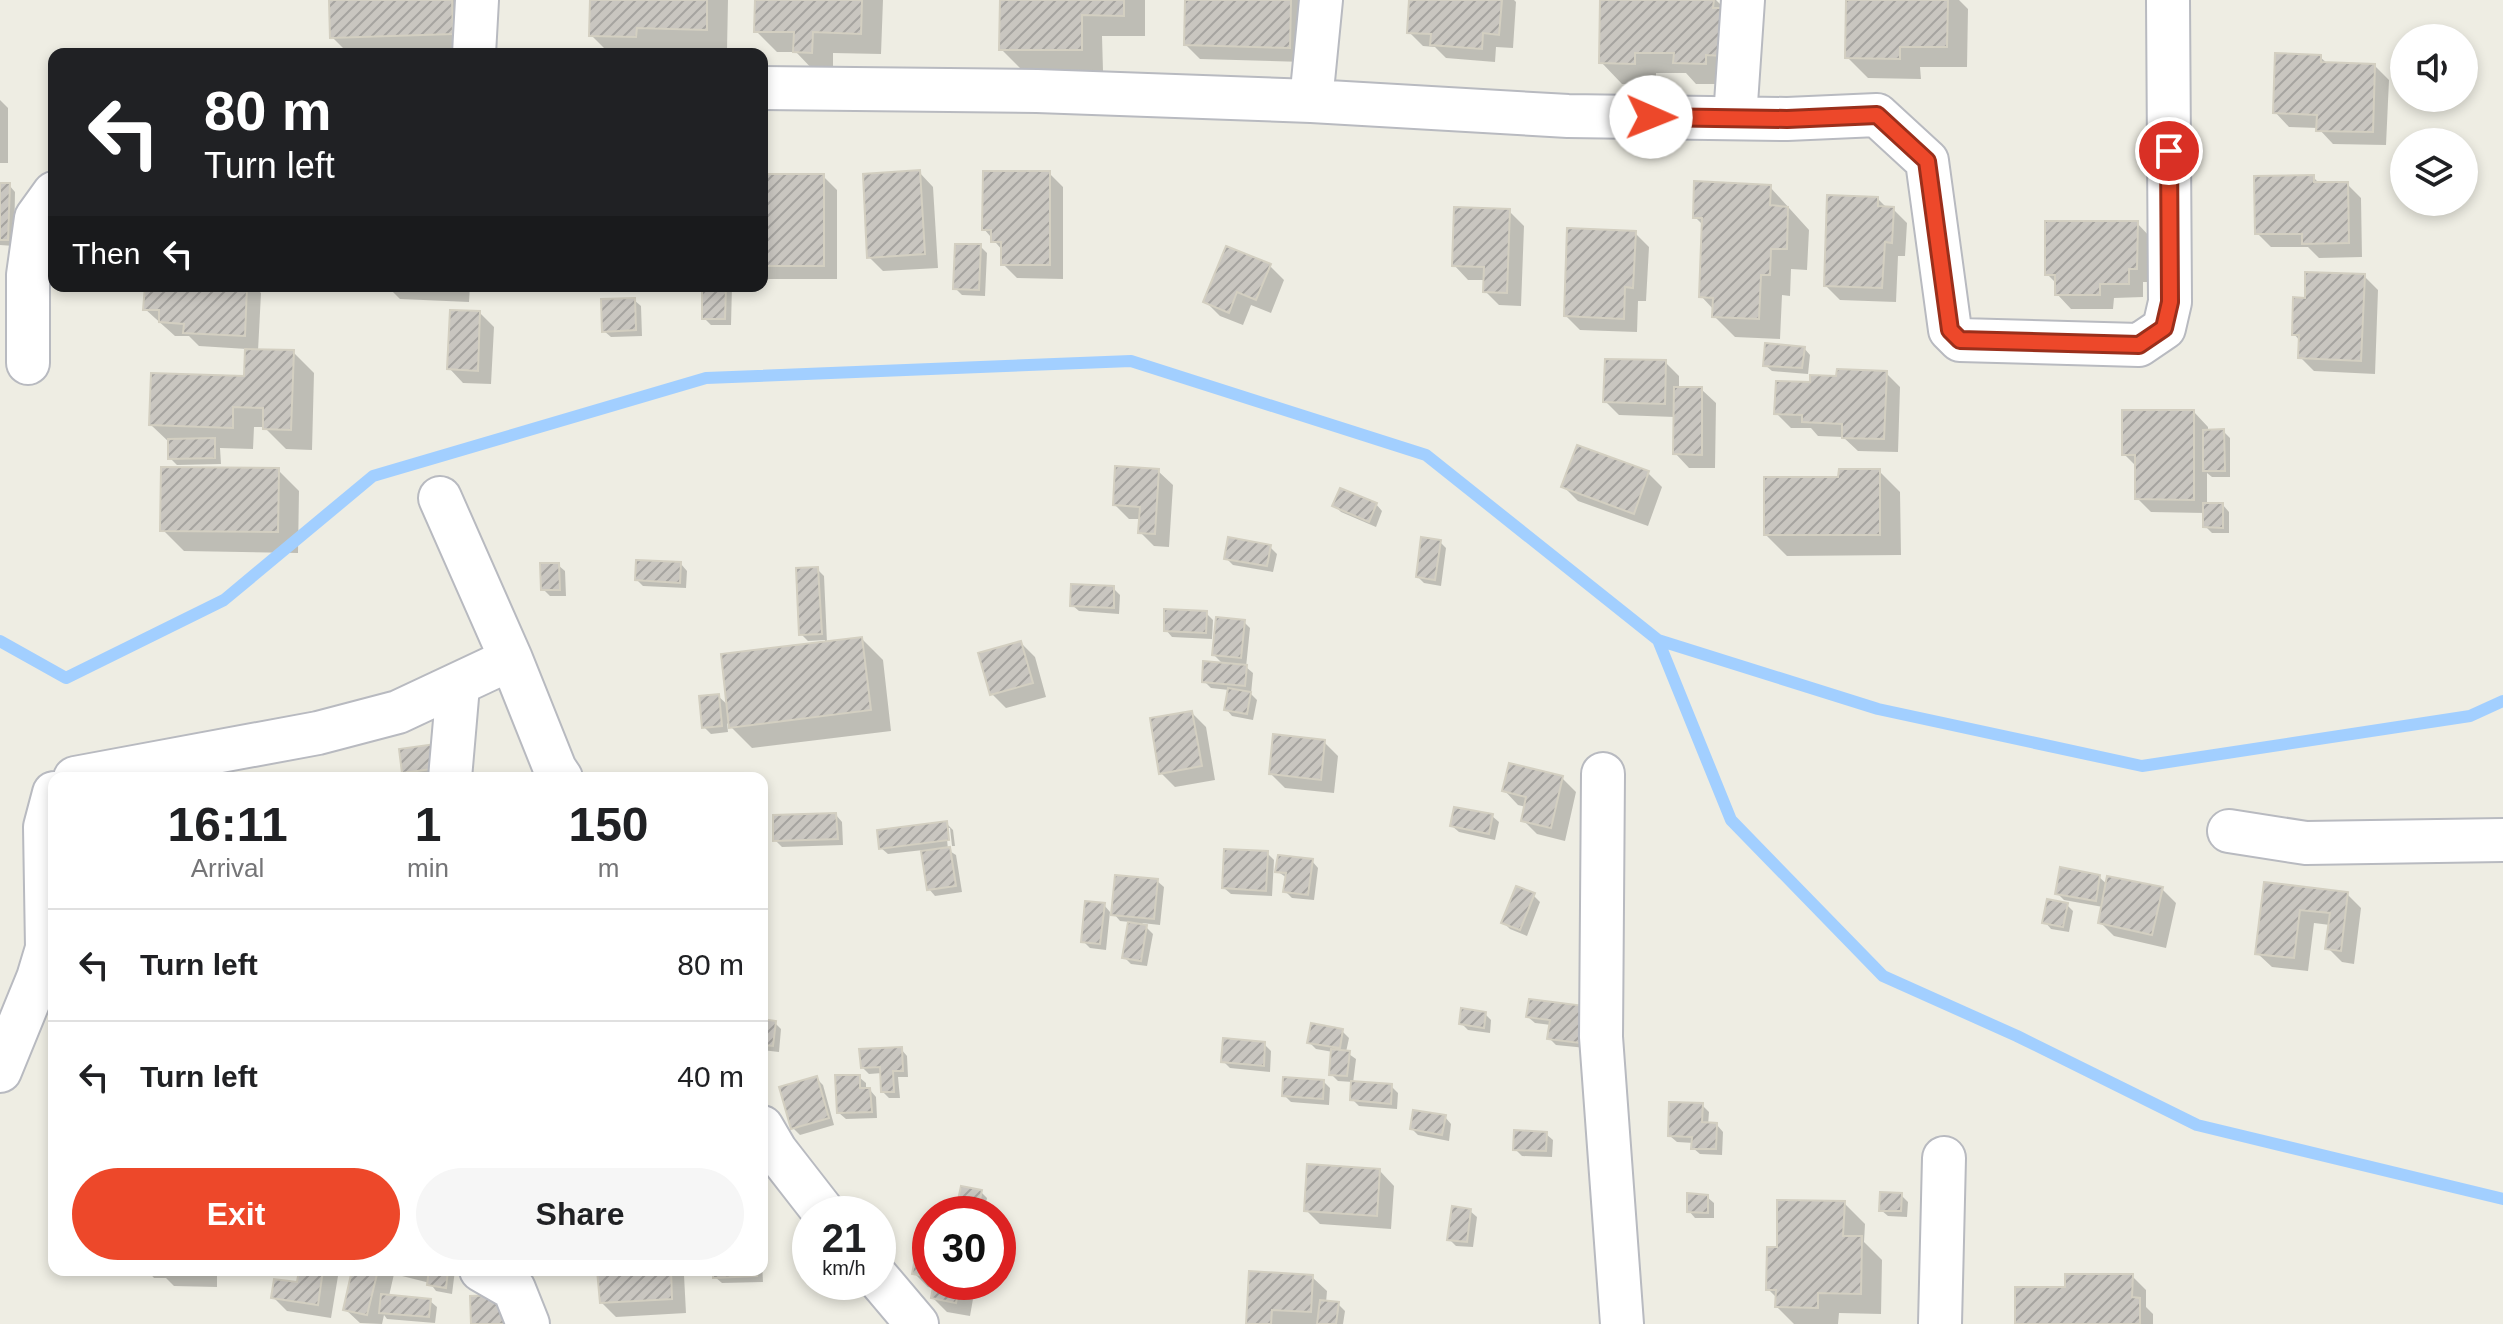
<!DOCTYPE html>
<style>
:root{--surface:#fff;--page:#f6f6f6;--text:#202124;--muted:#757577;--line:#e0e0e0;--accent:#ed482a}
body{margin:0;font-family:Helvetica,sans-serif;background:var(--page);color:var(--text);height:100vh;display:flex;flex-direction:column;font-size:30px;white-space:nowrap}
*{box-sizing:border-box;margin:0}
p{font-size:26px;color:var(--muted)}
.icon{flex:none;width:44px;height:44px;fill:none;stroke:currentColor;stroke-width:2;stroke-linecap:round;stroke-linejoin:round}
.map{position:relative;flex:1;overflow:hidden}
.drawer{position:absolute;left:48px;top:772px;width:720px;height:504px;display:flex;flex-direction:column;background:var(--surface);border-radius:16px;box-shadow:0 4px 12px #0003}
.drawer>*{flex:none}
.banner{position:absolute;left:48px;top:48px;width:720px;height:244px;border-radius:16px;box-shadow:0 4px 12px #0003;background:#202124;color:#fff;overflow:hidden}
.fabs{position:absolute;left:2390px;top:24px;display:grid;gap:16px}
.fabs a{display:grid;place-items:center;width:88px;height:88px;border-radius:50%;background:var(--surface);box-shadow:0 4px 12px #0003;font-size:40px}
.speed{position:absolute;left:792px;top:1196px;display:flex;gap:16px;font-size:40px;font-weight:700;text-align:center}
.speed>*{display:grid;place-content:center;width:104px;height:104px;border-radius:50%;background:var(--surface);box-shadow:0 4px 12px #0003;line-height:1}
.speed small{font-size:20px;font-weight:400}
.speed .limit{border:12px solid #d22;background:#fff;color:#111}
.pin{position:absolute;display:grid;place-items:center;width:68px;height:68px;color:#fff;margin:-34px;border:4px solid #fff;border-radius:50%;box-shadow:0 2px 8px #0007}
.me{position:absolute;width:88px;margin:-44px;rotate:91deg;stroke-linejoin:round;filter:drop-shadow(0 0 6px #0008)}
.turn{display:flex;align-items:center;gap:28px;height:168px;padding:0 24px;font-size:36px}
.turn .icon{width:104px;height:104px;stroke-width:2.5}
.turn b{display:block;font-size:56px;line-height:68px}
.then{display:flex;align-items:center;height:76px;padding:0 24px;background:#0003;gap:16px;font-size:30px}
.eta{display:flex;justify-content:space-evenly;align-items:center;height:136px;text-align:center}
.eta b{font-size:48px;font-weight:700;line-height:56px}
.action{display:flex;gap:16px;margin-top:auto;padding:16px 24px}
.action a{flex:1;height:92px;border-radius:48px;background:var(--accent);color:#fff;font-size:32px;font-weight:700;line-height:92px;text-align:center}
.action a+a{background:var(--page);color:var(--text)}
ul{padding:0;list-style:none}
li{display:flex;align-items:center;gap:24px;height:112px;padding:0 24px;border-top:2px solid var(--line)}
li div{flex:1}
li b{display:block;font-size:30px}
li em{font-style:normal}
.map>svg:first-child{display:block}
</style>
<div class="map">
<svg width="2503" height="1324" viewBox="0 0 2503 1324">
<defs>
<pattern id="building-hatch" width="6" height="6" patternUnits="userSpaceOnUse" patternTransform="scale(2)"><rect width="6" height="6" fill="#c9c6c0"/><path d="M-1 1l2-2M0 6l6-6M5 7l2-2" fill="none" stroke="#a6a4a0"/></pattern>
</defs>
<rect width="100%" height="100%" fill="#eeede3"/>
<!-- shadow -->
<path fill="#0003" d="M331 0H472L473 54H349L332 37Z
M592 0H728L727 50 657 49V54H610L591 35Z
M757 0H883L881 54 833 53V73H816L796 52H777L756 31Z
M1002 0H1145V36H1102L1103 71 1022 70 1001 49Z
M1187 0H1305L1304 62 1200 59 1186 45Z
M1411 0H1514L1516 2 1513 48 1496 47 1495 62 1446 58 1435 47 1423 46 1409 32Z
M1602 0H1716L1734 18 1727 84H1696L1686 73H1656V85L1622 84 1601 62Z
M1848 0H1959L1968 9 1967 67H1920L1921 79 1868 78 1847 57Z
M2320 57 2328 64 2375 66 2389 80 2386 145 2333 144 2318 128 2289 127 2275 112Z
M0 100 8 108V163H0Z
M919 172 933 187 938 268 883 271 869 257Z
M1049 173 1063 187V279L1017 278 1003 264V251L984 229Z
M762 176H823L837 190V279H766L762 275Z
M2313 177 2320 184H2347L2361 198 2362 257 2319 258 2308 247H2271L2257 233Z
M0 185H9L15 192 14 246 0 245Z
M1770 187 1809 230 1807 270 1791 269 1790 296 1782 295 1780 339 1735 337 1714 316V310L1701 296 1704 226 1695 217Z
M1878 199 1887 208 1893 209 1907 223 1905 256H1898L1896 302 1840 300 1826 286Z
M1509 211 1524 226 1521 306 1499 305 1485 291V280H1468L1454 265Z
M2137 223 2151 238V282H2143V297L2114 298 2113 309H2071L2057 294V284L2047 274Z
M1635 233 1649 247 1646 301H1638L1637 332 1580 330 1566 316Z
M980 246 987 253 985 296 962 295 955 288Z
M1270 266 1284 280 1271 313 1251 305 1243 325 1220 316 1206 302Z
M2364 276 2378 290 2375 374 2314 371 2300 357V341L2294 334 2306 300Z
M147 286H254L261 293 258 351 293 352 314 373 312 450 286 449 264 427H254L253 449 220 448 221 464 177 465 170 458V443L151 425 246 378 247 349 199 346 189 336H175L145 309Z
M387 286H470L469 302 400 299Z
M651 286H699V288L654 289Z
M704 286H732L731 325H711L704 318Z
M634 300 641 306 642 336 611 337 604 331Z
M480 313 494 327 491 384 463 383 449 368Z
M1804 348 1810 355 1808 374 1772 371 1765 365Z
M1665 362 1679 376V389H1701L1716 403 1715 468H1689L1675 453V417L1619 415 1605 401Z
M1886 373 1900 387 1898 452 1858 451 1843 437 1818 436 1811 428H1791L1776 413 1812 384 1838 378Z
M2194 412 2208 427V432L2223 431 2230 438V477H2212L2207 473V505H2223L2229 512V533H2212L2205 526V513L2151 512 2137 498V467L2124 454Z
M278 470 299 491 298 553 184 551 163 530Z
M1158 471 1173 485 1169 547 1154 546 1140 532 1141 519H1129L1115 505Z
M1879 471 1900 492 1901 555 1787 556 1766 535Z
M1648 473 1662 487 1648 526 1578 501 1564 487Z
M1376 504 1382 511 1376 527 1341 512 1334 505Z
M1440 542 1446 548 1441 586 1424 583 1418 577Z
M1270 547 1277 554 1273 572 1233 565 1226 558Z
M681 564 687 571 686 588 643 586 637 580Z
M558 565 565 571 566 596H550L543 589Z
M817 569 824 576 827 643 862 639 883 660 891 731 752 748 727 723 728 732 711 734 704 727 718 696 729 706 825 643V640L808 641 801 634Z
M1113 588 1120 595 1119 614 1079 611 1072 605Z
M1206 613 1213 620 1212 639 1172 637 1166 630Z
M1244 622 1250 628 1246 667 1253 673 1251 694 1257 700 1253 720 1232 716 1226 709 1229 690 1211 688 1204 681 1224 665 1214 655Z
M1021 643 1035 657 1046 697 1006 708 992 694Z
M1192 713 1206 727 1215 780 1175 787 1161 773Z
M1324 742 1338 756 1334 793 1285 788 1271 774Z
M401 751 444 774 410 778 404 772Z
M1562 778 1576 792 1565 841 1537 834 1523 820 1526 807 1518 805 1504 790Z
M836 815 842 822 843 845 782 847 775 840Z
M1492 816 1499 822 1495 840 1459 832 1452 826Z
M946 823 953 830 955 846H952L950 828H946L948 850 956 855 962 892 935 896 929 889 923 850 888 854 881 848Z
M1267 853 1274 860 1272 896 1231 894 1224 888Z
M1312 861 1318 868 1314 900 1292 898 1285 891 1287 878 1277 871Z
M2099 877 2108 885 2162 889 2176 903 2166 948 2114 936 2100 922 2103 907 2064 900 2057 893Z
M1157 881 1164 887 1160 925 1142 923 1153 934 1147 966 1131 964 1124 957 1130 922 1120 921 1114 914Z
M2265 884 2347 894 2361 908 2354 964 2342 962 2328 948 2330 925 2314 923 2308 971 2272 967 2257 953Z
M1533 895 1540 902 1527 936 1510 929 1504 923Z
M1104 905 1110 912 1106 950 1090 948 1083 941Z
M2067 905 2073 911 2069 932 2051 929 2045 922Z
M1584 1008 1586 1048 1556 1045 1549 1038 1551 1025 1535 1023 1528 1017Z
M1485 1014 1491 1020 1490 1033 1468 1030 1461 1023Z
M762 1021 775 1023 781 1029 779 1052 762 1050Z
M1342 1031 1349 1038 1346 1052 1356 1059 1353 1083 1391 1086 1398 1093 1397 1109 1359 1106 1352 1099 1353 1082 1338 1081 1331 1074 1333 1052 1316 1049 1309 1042Z
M1264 1044 1271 1051 1270 1072 1230 1068 1223 1061Z
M901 1049 907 1056 908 1077H898L900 1098H889L883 1092 882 1073 869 1074 862 1067Z
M859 1077 866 1083V1090H870L876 1097 877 1118 846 1119 839 1113Z
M817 1079 823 1085 834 1125 800 1135 793 1128Z
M1323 1081 1330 1088 1329 1105 1291 1102 1284 1095Z
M1702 1105 1709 1112 1708 1125H1717L1723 1132 1722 1155 1700 1154 1693 1148 1694 1143 1677 1142 1670 1136Z
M1445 1117 1451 1124 1449 1141 1418 1135 1412 1129Z
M1546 1134 1553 1140 1552 1157 1522 1156 1515 1149Z
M1380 1171 1394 1186 1391 1229 1320 1224 1306 1210Z
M981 1192 987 1198 984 1214H957Z
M1901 1195 1908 1202 1907 1217 1888 1216 1881 1210Z
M1707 1197 1714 1203V1218H1695L1689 1211Z
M1844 1203 1865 1224 1864 1242 1882 1260 1881 1314 1839 1313 1838 1324H1794L1777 1307V1298L1768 1289 1779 1249Z
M1470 1211 1477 1217 1473 1247 1456 1246 1449 1239Z
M930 1247V1282H976L970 1316 947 1312 933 1298 935 1289 928 1287 914 1273Z
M762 1262 763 1282 722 1283 715 1277V1270H762Z
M147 1270H217V1287L174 1286 166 1278H154Z
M293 1270H339L331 1318 287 1311 273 1297 299 1284 300 1277Z
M355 1270H455L452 1294 436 1291 430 1283 394 1274 389 1296 430 1301 437 1307 435 1323 387 1319 384 1315 382 1324 360 1323 345 1309Z
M599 1270H679L684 1275 686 1313 616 1317 601 1302Z
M2132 1276 2146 1290V1307L2153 1314V1324H2017L2067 1289Z
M1312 1277 1327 1291 1326 1303 1338 1304 1345 1311 1343 1324H1249Z"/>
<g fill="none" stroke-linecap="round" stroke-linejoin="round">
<!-- stream -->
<path stroke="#a2cfff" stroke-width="12" d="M1658 640 1731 820 1883 976 2017 1036 2197 1125 2503 1199
M0 641 66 678 224 600 373 476 706 378 1131 361 1426 455 1658 640 1878 709 2142 766 2470 716 2503 701"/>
</g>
<!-- building -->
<path fill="url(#building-hatch)" stroke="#d3cfc1" stroke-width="2" d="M329 0H452L453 34 330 38Z
M590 0H707V30L637 28 636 37 589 36Z
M755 0H862L861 34 813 32 812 53 793 52 794 32H754Z
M1000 0H1124V16L1082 15V50H999Z
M1185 0H1291L1290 48 1184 45Z
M1409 0H1502L1499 35 1483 33 1482 49 1430 45 1431 34 1407 33Z
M1600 0H1714L1713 8H1723L1722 56 1706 55V64L1673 63 1674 53H1635V64L1599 63Z
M1846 0H1948L1947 47H1900V59L1845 58Z
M2275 53 2321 55V62L2375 64 2373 132 2316 131 2317 115 2273 113Z
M920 170 925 254 867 258 863 174Z
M983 171H1050V265H1001V242H991V230H982Z
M762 174H824V266H762Z
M2314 175V182H2348L2349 243 2302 244V234H2255L2254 176Z
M1694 181 1771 185 1770 205 1788 207 1787 249H1771L1770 275H1761L1759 319 1712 317 1713 298 1699 297 1702 218H1693Z
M0 183H10L8 240H0Z
M1827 195 1878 197V206L1894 207 1892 243 1885 242 1882 288 1824 286Z
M1454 207 1510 209 1507 293 1483 292 1484 267 1452 266Z
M2045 221H2138L2137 269H2129V284H2100V295H2055V275H2045Z
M1567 228 1636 231 1633 288 1625 287 1624 319 1564 316Z
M955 244H981L979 290 953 289Z
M1226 246 1271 264 1256 300 1237 292 1229 313 1203 302Z
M2305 272 2365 274 2361 361 2298 358 2299 335H2292L2293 297 2305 298Z
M145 286H247L245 336 183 333 184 324 159 322V310H143Z
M702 286H726L725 319H702Z
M635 298 636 330 602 332 601 299Z
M450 310 480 311 478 371 447 369Z
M1765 343 1805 347 1802 368 1763 366Z
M245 349 294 350 291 430 263 429V408L233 407V428L149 425 151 373 244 376Z
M1605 359 1666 360 1665 404 1603 402Z
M1837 369 1887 371 1884 439 1842 438V424L1802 422V415L1774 414 1776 381 1810 382V375L1836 376Z
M1674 387H1702V455L1673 454Z
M2122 410H2194V500L2135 499V455H2122Z
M2224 429 2225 471H2203V430Z
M215 438V458L168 459V439Z
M1577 445 1649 471 1634 514 1561 487Z
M1115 466 1159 469 1155 534 1138 533 1140 507 1113 505Z
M161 467 279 468 278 532 160 531Z
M1839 469H1880V535H1764V477H1838Z
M1340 488 1377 503 1369 522 1332 506Z
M2203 503H2223V528L2203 527Z
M1228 537 1271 545 1267 566 1224 559Z
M1421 537 1441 540 1435 580 1416 577Z
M636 560 681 562 680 583 635 580Z
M540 563H559L560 590H541Z
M818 567 822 634 799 635 796 568Z
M1071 584 1114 586V608L1070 606Z
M1164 609 1207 611 1206 633 1164 631Z
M1216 617 1245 620 1241 658 1212 655Z
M862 637 871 710 729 728 721 654Z
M1021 641 1033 683 990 695 978 653Z
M1203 661 1247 665 1245 686 1202 682Z
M1228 688 1251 692 1247 714 1224 710Z
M719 694 722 726 702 728 699 696Z
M1192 711 1202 766 1159 774 1150 718Z
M1273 734 1325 740 1321 780 1269 774Z
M435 744 439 768 402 773 399 749Z
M1509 763 1563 776 1551 828 1521 821 1526 797 1502 791Z
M1454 807 1493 814 1489 834 1450 826Z
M836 813 838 839 773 841V815Z
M947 821 949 840 879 849 877 830Z
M950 847 956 886 927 890 921 851Z
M1224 849 1268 851 1266 891 1222 888Z
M1278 855 1313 859 1308 895 1283 892 1286 873 1275 872Z
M2060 867 2100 875 2096 901 2055 894Z
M1115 875 1158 879 1154 919 1111 915Z
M2107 876 2163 887 2152 935 2098 923Z
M2264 882 2348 892 2341 951 2325 949 2330 913 2300 910 2294 958 2255 954Z
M1516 886 1535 893 1520 930 1501 923Z
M2047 899 2068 903 2063 927 2042 923Z
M1085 901 1105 903 1100 944 1081 942Z
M1128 922 1147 925 1141 961 1122 958Z
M1529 999 1585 1006 1580 1043 1547 1039 1550 1020 1526 1017Z
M1461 1008 1486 1012 1484 1028 1459 1024Z
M762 1019 776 1021 773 1046 762 1045Z
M1311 1023 1343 1029 1340 1048 1307 1043Z
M1223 1038 1265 1042 1264 1066 1221 1062Z
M902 1047 903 1071H893L894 1092H881L880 1067 861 1068 859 1049Z
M1331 1049 1350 1051 1347 1076 1329 1075Z
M835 1075H860V1088H870L872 1112 837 1113Z
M817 1076 829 1118 791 1129 779 1087Z
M1283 1077 1324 1080 1323 1099 1282 1096Z
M1351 1081 1392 1084 1391 1104 1350 1100Z
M1669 1102 1703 1103 1702 1122 1717 1123 1716 1149H1691L1692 1137 1668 1136Z
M1413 1110 1446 1115 1442 1135 1410 1129Z
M1514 1130 1547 1132 1546 1151 1513 1150Z
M1307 1164 1380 1169 1377 1216 1304 1211Z
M961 1186 982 1190 977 1214H955Z
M1880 1192 1902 1193 1901 1211H1879Z
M1687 1193 1708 1195V1213L1687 1212Z
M1777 1200 1845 1201 1843 1236H1862L1861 1294 1818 1293V1308L1775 1307 1776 1290H1766L1767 1247H1777Z
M1452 1206 1471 1209 1467 1242 1447 1240Z
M918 1243 930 1245V1277L912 1274Z
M299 1270H323L318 1305 271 1298 274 1279 297 1282Z
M352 1270H378L367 1315 343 1310Z
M429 1270H448L446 1288 427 1285Z
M597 1270H671L672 1299 600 1303Z
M713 1270H757V1276L713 1278Z
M1249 1271 1313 1275 1311 1312 1272 1310 1271 1324H1246Z
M2065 1274H2133L2132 1297 2140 1298V1324H2015V1287H2065Z
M934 1282H960L956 1303 931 1298Z
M381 1294 431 1299 429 1317 379 1313Z
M502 1295 504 1324H471L470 1296Z
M1320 1300 1339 1302 1336 1324H1317Z"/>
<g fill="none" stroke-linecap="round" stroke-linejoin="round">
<!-- minor casing -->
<g stroke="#b8bac0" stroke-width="46">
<path id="minor" d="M474 54 477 0
M762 88 1037 91 1311 101 1568 116 1787 119 1877 115 1927 161 1950 330 1960 340 2139 345 2164 328 2170 302 2168 0
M1311 101 1321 0
M1735 118 1743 0
M28 363V275L36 218 54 193
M440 498 511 659 555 769 561 778
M1603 774 1601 1037 1622 1324
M75 778 318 733 398 712 511 659
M450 778 458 686
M2229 831 2306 843 2503 840
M0 1071 38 978 47 948 45 827 54 793
M762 1127 776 1151 825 1214
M481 1270 514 1289 528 1324
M878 1278 917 1324
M1940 1324 1944 1158"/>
</g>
<!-- minor -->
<use href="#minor" stroke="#fff" stroke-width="42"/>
</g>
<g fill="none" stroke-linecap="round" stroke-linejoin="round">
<!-- route casing -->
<g stroke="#9a2f1b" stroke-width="20">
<path id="route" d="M1651 117 1787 119 1877 115 1927 161 1950 330 1960 340 2139 345 2164 328 2170 302 2169 151"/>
</g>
<!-- route -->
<use href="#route" stroke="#ed482a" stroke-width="14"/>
</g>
</svg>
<div class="fabs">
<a><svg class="icon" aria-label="sound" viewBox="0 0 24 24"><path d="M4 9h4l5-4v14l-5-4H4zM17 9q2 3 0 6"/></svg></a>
<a><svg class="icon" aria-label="layers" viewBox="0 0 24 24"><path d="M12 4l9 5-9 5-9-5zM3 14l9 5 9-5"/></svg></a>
</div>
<div class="speed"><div>21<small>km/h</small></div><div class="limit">30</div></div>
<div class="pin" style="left:2169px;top:151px;background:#d93025"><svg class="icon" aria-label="arrive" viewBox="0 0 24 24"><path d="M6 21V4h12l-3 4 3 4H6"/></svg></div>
<svg class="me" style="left:1651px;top:117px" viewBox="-20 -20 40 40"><circle r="19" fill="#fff"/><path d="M0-13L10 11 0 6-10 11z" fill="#ed482a"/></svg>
<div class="banner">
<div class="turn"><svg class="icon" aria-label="left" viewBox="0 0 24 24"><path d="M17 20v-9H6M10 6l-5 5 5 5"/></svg><div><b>80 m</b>Turn left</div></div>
<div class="then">Then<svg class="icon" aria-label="left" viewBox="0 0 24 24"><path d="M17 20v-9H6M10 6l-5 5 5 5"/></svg></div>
</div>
<section class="drawer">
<div class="eta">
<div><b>16:11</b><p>Arrival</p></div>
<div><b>1</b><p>min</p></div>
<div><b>150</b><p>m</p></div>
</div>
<ul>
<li><svg class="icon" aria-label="left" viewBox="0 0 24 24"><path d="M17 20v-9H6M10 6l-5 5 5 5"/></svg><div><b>Turn left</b></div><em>80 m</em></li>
<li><svg class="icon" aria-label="left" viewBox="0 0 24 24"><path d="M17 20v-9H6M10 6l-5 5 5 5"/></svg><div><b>Turn left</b></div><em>40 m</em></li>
</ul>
<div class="action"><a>Exit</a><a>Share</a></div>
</section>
</div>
